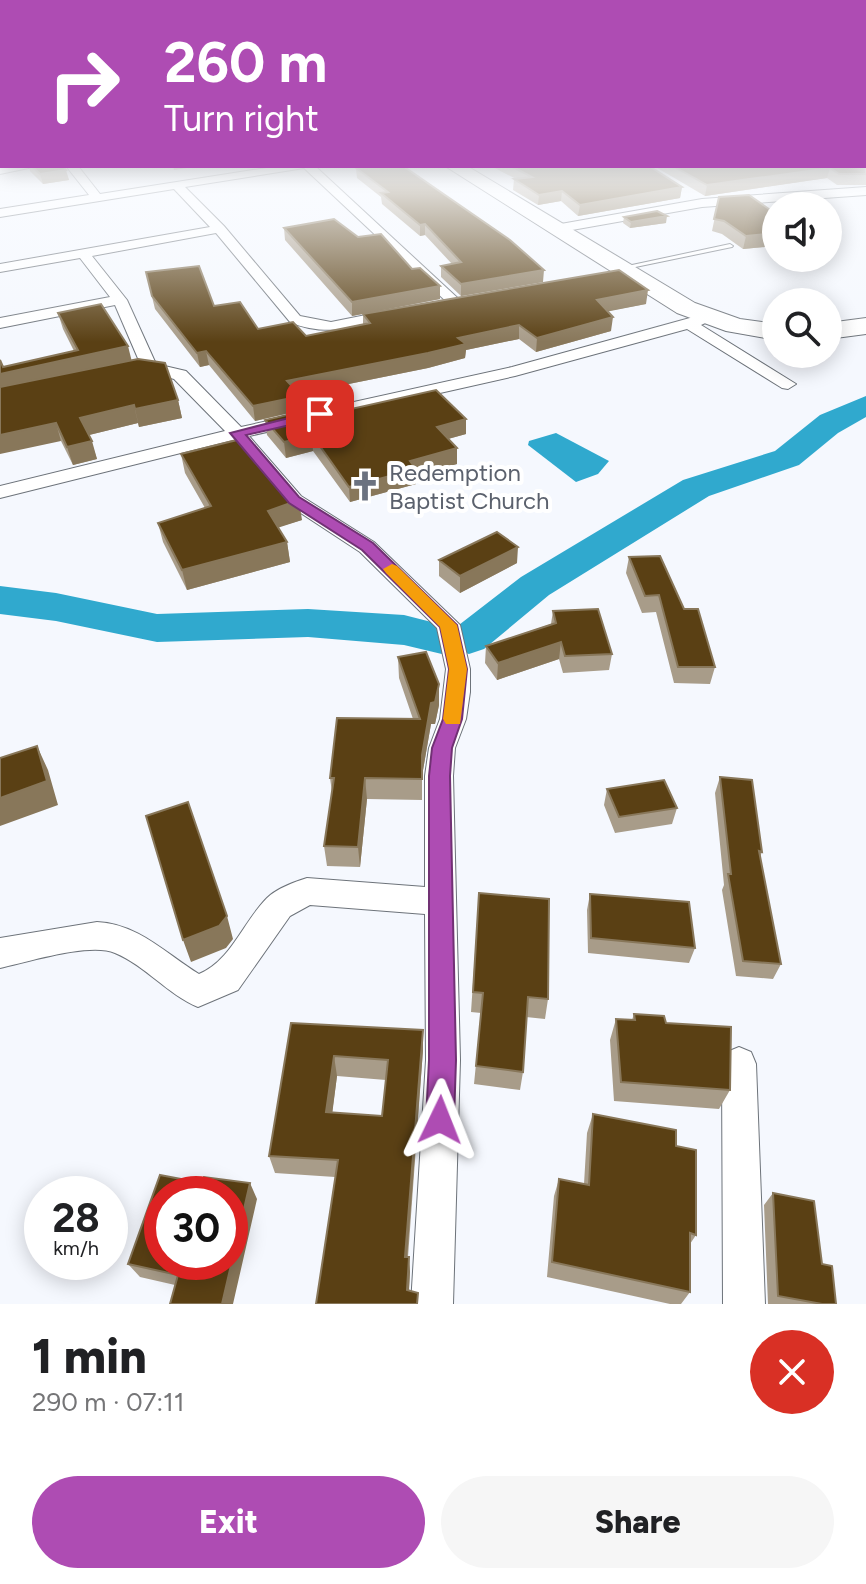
<!DOCTYPE html>
<meta charset="utf-8">
<style>
:root{--surface:#fff;--page:#f6f6f6;--text:#202124;--muted:#757577;--accent:#ae4cb3}
body{margin:0;font-family:Figtree,sans-serif;background:var(--page);color:var(--text);height:100vh;display:flex;flex-direction:column;font-size:30px;white-space:nowrap}
*{box-sizing:border-box;margin:0}
p{font-size:26px;color:var(--muted)}
.icon{flex:none;width:44px;height:44px;fill:none;stroke:currentColor;stroke-width:2;stroke-linecap:round;stroke-linejoin:round}
.map{position:relative;height:1304px;overflow:hidden}
.side{display:flex;flex-direction:column;background:var(--surface);flex:1}
.side>*{flex:none}
.guide{position:absolute;left:0px;top:0px;width:866px;height:168px;box-shadow:0 4px 20px #0003;background:#ae4cb3;color:#fff;overflow:hidden}
.tools{position:absolute;left:762px;top:192px;display:grid;gap:16px}
.tools a{display:grid;place-items:center;width:80px;height:80px;border-radius:50%;background:var(--surface);box-shadow:0 4px 20px #0003;font-size:40px}
.speed{position:absolute;left:24px;top:1176px;display:flex;gap:16px;font-size:40px;font-weight:700;text-align:center}
.speed>*{display:grid;place-content:center;width:104px;height:104px;border-radius:50%;background:var(--surface);box-shadow:0 4px 20px #0003;line-height:1}
.speed small{font-size:20px;font-weight:400}
.speed .limit{border:12px solid #d22;background:#fff;color:#111}
.pin{position:absolute;display:grid;place-items:center;width:68px;height:68px;color:#fff;margin:-34px;border-radius:16px;box-shadow:0 4px 12px #0006}
.me{position:absolute;width:88px;margin:-44px;rotate:2deg;stroke-linejoin:round;filter:drop-shadow(0 0 6px #0008)}
.turn{display:flex;align-items:center;gap:28px;height:168px;padding:0 32px;font-size:36px}
.turn .icon{width:104px;height:104px;stroke-width:2.5}
.turn b{display:block;font-size:56px;line-height:68px}
.round{display:grid;place-items:center;flex:none;width:84px;height:84px;border-radius:42px;background:var(--page)}
.overview{display:flex;align-items:center;justify-content:space-between;height:136px;padding:0 32px}
h1{font-size:48px;font-weight:800;line-height:60px}
.primary-button{display:flex;gap:16px;margin-top:auto;padding:16px 32px}
.primary-button a{flex:1;height:92px;border-radius:48px;background:var(--accent);color:#fff;font-size:32px;font-weight:800;line-height:92px;text-align:center}
.primary-button a+a{background:var(--page);color:var(--text)}
.map>svg:first-child{display:block}
</style>
<div class="map">
<svg width="866" height="1304" viewBox="0 0 866 1304">
<rect width="100%" height="100%" fill="#f5f8fe"/>
<!-- water -->
<path fill="#30a9ce" d="M556 433 609 461 598 474 576 482 528 445 529 441Z"/>
<g fill="none" stroke-linecap="round" stroke-linejoin="round">
<!-- river -->
<path fill="#30a9ce" fill-rule="evenodd" d="M866 396V417L838 433 799 465 709 496 549 595 484 649 469 654 459 651 446 655 404 645 308 637 157 642 56 621 0 614V586L56 593 157 614 308 609 404 615 455 628 521 577 683 480 775 451 820 415Z"/>
<!-- lane casing -->
<g stroke="#6d737a" stroke-width="2">
<path id="lane" d="M730 244 733 246 732 247 621 270 618 268Z"/>
</g>
<!-- street casing -->
<g stroke="#6d737a" stroke-width="2">
<path id="street" d="M38 166 0 174V168Z
M66 166H78L100 194 279 166H315L463 303 461 306H451L304 168 185 187 224 226 300 316 331 322 396 309 404 314 401 317C364 326 326 338 290 322L216 233 92 256 127 300 156 364 186 371 241 427 512 367 708 313 716 318 701 325 796 384 788 389 782 388 687 329 515 376 249 436 301 496 374 542 460 625 470 669V692L466 719 455 748 453 776 460 1060 453 1304H411L426 1060 425 914 310 905 290 916 238 990 198 1007C167 994 146 966 115 953 90 942 28 962 0 968V938L97 922C139 924 166 954 199 974 231 961 243 922 267 898 276 889 294 882 307 878L425 887V776L429 748 440 719 446 669 437 628 360 552 287 504 233 440 0 498V486L225 431 174 379 143 370 115 305 0 328V318L110 297 80 258 0 272V264L210 227 174 189 0 217V209L89 195Z
M866 187V195L702 207 555 233 549 229 555 225 702 199Z
M739 1047 751 1052 756 1064 765 1304H723L722 1064 727 1052Z"/>
</g>
<!-- primary casing -->
<g stroke="#6d737a" stroke-width="2">
<path id="primary" d="M445 166H467L695 303 740 319 776 324V340L726 331 677 313Z
M866 318V334L828 339V323Z"/>
</g>
<!-- lane -->
<use href="#lane" fill="#fff" fill-rule="evenodd"/>
<!-- street -->
<use href="#street" fill="#fff" fill-rule="evenodd"/>
<!-- primary -->
<use href="#primary" fill="#fff" fill-rule="evenodd"/>
</g>
<!-- wall -->
<path fill="#a89c89" fill-rule="evenodd" d="M866 159V185H837L827 178 705 196 654 166H864Z
M29 166H63L69 180 43 184 30 171Z
M491 166H649L682 187 680 198 578 216 561 201 538 205 513 190 514 179H516Z
M356 168 543 282 461 296 441 277V266L452 264 425 235 420 236 382 204 381 197 357 178Z
M719 197 776 220V246L743 249 722 234 712 231Z
M624 217 666 223 630 228 623 223Z
M284 228 440 299 352 316 285 240Z
M146 272 258 329 306 336 363 324V314L646 304 608 311 611 331 536 352 519 339 466 350 465 358 428 368 299 394 301 396 302 410 255 421 209 365 200 367 155 309Z
M58 313 132 361 178 400 182 418 139 427 138 423 89 435 97 459 73 465 61 441 3 367 74 351 63 329Z
M320 416 466 434 448 439 457 464 416 475V484L350 502 313 451 286 458 267 435 265 420Z
M181 454 302 520 278 527 287 542 290 562 187 590 163 542 158 523 205 508 185 473Z
M629 557 684 609 715 667 710 684 674 683 656 612 642 613 626 573Z
M439 560 517 563 460 593 439 576Z
M553 611 612 654 609 670 563 673 559 659 497 680 485 663 486 646 551 624Z
M398 657 439 684V705L435 724H431L422 776V800L367 799 360 867 327 866 324 846 332 792 330 778 413 719 399 678Z
M720 777 762 852 760 857 781 964 773 979 736 976 722 890 724 885 715 793Z
M607 789 677 808 672 824 615 833 604 805Z
M479 893 548 999 545 1019 526 1017 523 1072 520 1090 474 1084 481 1013 471 1012Z
M590 894 695 948 689 963 588 953 587 910Z
M634 1014 666 1023 730 1090 719 1109 614 1101 610 1040 616 1019 632 1020Z
M291 1023 423 1050 408 1257 410 1272 409 1291 418 1293V1304H316L335 1177 275 1173 269 1156ZM337 1076 386 1080 382 1116 332 1113Z
M593 1114 676 1146 696 1235 690 1244V1292L681 1304H670L547 1277 554 1196 559 1179 584 1184 587 1133Z
M773 1193 836 1304H768L764 1205Z
M257 1199 175 1285 140 1277 128 1264Z"/>
<!-- shaded-wall -->
<path fill="#88775a" d="M173 166H200L174 170Z
M830 168 827 178 705 196 707 185Z
M66 170 69 180 43 184 40 174Z
M682 187 680 198 578 216 580 205Z
M562 191 561 201 538 205 539 195Z
M667 216 666 223 630 228 631 222Z
M425 224V235L420 236V225Z
M776 233V246L743 249 746 236Z
M544 270 543 282 461 296V284Z
M440 286V299L352 316V302Z
M648 290 646 304 595 314 597 300Z
M613 317 611 331 536 352 537 338Z
M519 325V339L466 350 465 358 428 368 289 396 287 381 458 338Z
M128 346 132 362 0 392V374Z
M206 351 209 365 200 367 197 353Z
M301 396 302 410 255 421 253 406Z
M178 400 182 418 139 427 135 409Z
M134 405 138 423 85 436 80 418Z
M466 419V434L437 442V427Z
M56 423 61 441 0 454V435Z
M312 435 313 451 286 458 284 442Z
M92 441 97 459 73 465 67 447Z
M457 448V464L416 475V484L350 502 349 487 410 461Z
M299 500 302 520 271 530 268 511Z
M287 542 290 562 187 590 182 570Z
M518 547 517 563 460 593V576Z
M561 642 559 659 497 680 498 663Z
M439 684V705L435 724H431L422 776V800V755L431 703Z
M37 746 48 770 58 805 0 826V798Z
M365 778 367 799 360 867 358 847Z
M227 916 233 939 226 948 191 962 183 940Z
M423 1030V1050L406 1272 405 1257Z
M334 1056 337 1076 330 1131 326 1112Z
M250 1183 257 1199 233 1304H222Z
M409 1257 410 1272 408 1304 407 1290Z"/>
<!-- building -->
<path fill="#5a4014" stroke="#88775a" stroke-width="2" fill-rule="evenodd" d="M864 159H866V174H839L830 168 707 185 673 166H864Z
M32 166H63L66 170 40 174Z
M369 166H403L510 240 544 270 461 284 441 266 461 262 425 224 420 225 381 193 388 192 356 168Z
M511 166H649L682 187 580 205 562 191 539 195 514 179 532 177Z
M749 195 776 214 769 215 776 220V233L746 236 724 221 714 219 719 197Z
M657 211 667 216 631 222 624 217Z
M334 219 358 237 381 234 412 269 420 268 440 286 352 302 284 228Z
M199 266 214 306 240 302 258 329 293 322 306 336 370 323 363 314 619 270 648 290 597 300 613 317 537 338 519 325 458 338 466 344 428 353 287 381 301 396 253 406 206 351 197 353 152 296 146 272Z
M101 304 128 346 0 374V360L3 367 78 350 58 313Z
M138 359 165 363 178 400 135 409 134 405 80 418 92 441 67 447 56 423 0 435V387Z
M436 390 466 419 437 427 457 448 410 461 416 469 349 487 312 435 284 442 265 420 313 409 320 416Z
M241 439 277 485 299 500 268 511 287 542 182 570 158 523 211 506 181 454Z
M497 532 518 547 460 576 439 560Z
M660 556 684 609H698L715 667H678L659 595 645 596 629 557Z
M598 609 612 654 565 656 561 642 498 663 486 646 556 623 553 611Z
M426 652 439 684 435 702 431 703 422 755V779L365 778 358 847 324 846 334 778H330L337 718 420 719 398 657Z
M37 746 47 781 0 798V758Z
M720 777 752 780 762 852 759 851 781 964 743 961 728 874H731Z
M664 780 677 808 619 817 607 789Z
M188 802 227 916 219 926 183 940 146 816Z
M479 893 549 899 548 999 528 997 523 1072 476 1066 483 993 473 992Z
M590 894 689 902 695 948 591 938Z
M634 1014 664 1016 666 1023 731 1027 730 1090 621 1082 616 1019 635 1020Z
M291 1023 423 1030 405 1257H409L407 1290 418 1293 417 1304H316L338 1160 269 1156ZM334 1056 388 1060 382 1116 326 1112Z
M593 1114 676 1130V1146L696 1150V1235L690 1233V1292L552 1262 559 1179 589 1185Z
M160 1175 202 1183 204 1177 250 1183 222 1304H170L178 1275 128 1264ZM162 1194H230V1262H162Z
M773 1193 814 1201 822 1264 832 1266 836 1304H822L778 1296Z"/>
<!-- sky -->
<linearGradient id="sky" x2="0" y2="1"><stop stop-color="#5eb0de"/><stop offset="0.46" stop-color="#fafcff"/><stop offset="1" stop-color="#fafcff" stop-opacity="0"/></linearGradient>
<rect width="866" height="342" fill="url(#sky)"/>
<!-- route -->
<path fill="#ae4cb3" stroke="#713174" stroke-width="2" d="M320 410 327 414 325 417 246 435 299 497 373 543 457 625 467 669 462 719 452 748 450 776 456 1060 454 1120 450 1129 440 1133 430 1129 426 1120 429 1060V776L432 748 443 719 449 669 440 627 362 550 289 503 230 433Z"/>
<!-- slow -->
<path fill="#f59e0b" d="M392 564 397 566 457 625 467 669 460 724H446L443 719 449 669 440 627 386 573 383 569Z"/>
<!-- icons -->
<defs>
<g id="church-bare" transform="scale(2.4)"><path d="M-1.2-6h2.4v3.5h3.3v2.4h-3.3V6h-2.4V-.1h-3.3v-2.4h3.3Z" fill="#6b7280" stroke="#fff" stroke-width="2.5" paint-order="stroke"/></g>
</defs>
<g fill-rule="evenodd">
<use href="#church-bare" x="365" y="486"/>
</g>
<g text-anchor="middle" dominant-baseline="central" stroke-width="8" stroke-linejoin="round" paint-order="stroke">
<!-- worship labels -->
<g font-size="24" fill="#5b616d" stroke="#fff" text-anchor="start">
<text x="389" y="472">Redemption<tspan x="389" dy="28">Baptist Church</tspan></text>
</g>
</g>
</svg>
<div class="tools">
<a><svg class="icon" aria-label="sound" viewBox="0 0 24 24"><path d="M4 9h4l5-4v14l-5-4H4zM17 9q2 3 0 6"/></svg></a>
<a><svg class="icon" aria-label="search" viewBox="0 0 24 24"><circle cx="10" cy="10" r="6"/><path d="M15 15l6 6"/></svg></a>
</div>
<div class="speed"><div>28<small>km/h</small></div><div class="limit">30</div></div>
<div class="pin" style="left:320px;top:414px;background:#d93025"><svg class="icon" aria-label="arrive" viewBox="0 0 24 24"><path d="M6 21V4h12l-3 4 3 4H6"/></svg></div>
<svg class="me" style="left:440px;top:1120px" viewBox="-20 -20 40 40"><path d="M0-17L14 15 0 8-14 15z" fill="#ae4cb3" stroke="#fff" stroke-width="4"/></svg>
<div class="guide">
<div class="turn"><svg class="icon" aria-label="right" viewBox="0 0 24 24"><path d="M7 20v-9h11M14 6l5 5-5 5"/></svg><div><b>260 m</b>Turn right</div></div>
</div>
</div>
<section class="side">
<div class="overview"><div><h1>1 min</h1><p>290 m · 07:11</p></div><a class="round" style="background:#d93025;color:#fff"><svg class="icon" aria-label="close" viewBox="0 0 24 24"><path d="M6 6l12 12M18 6L6 18"/></svg></a></div>
<div class="primary-button"><a>Exit</a><a>Share</a></div>
</section>
